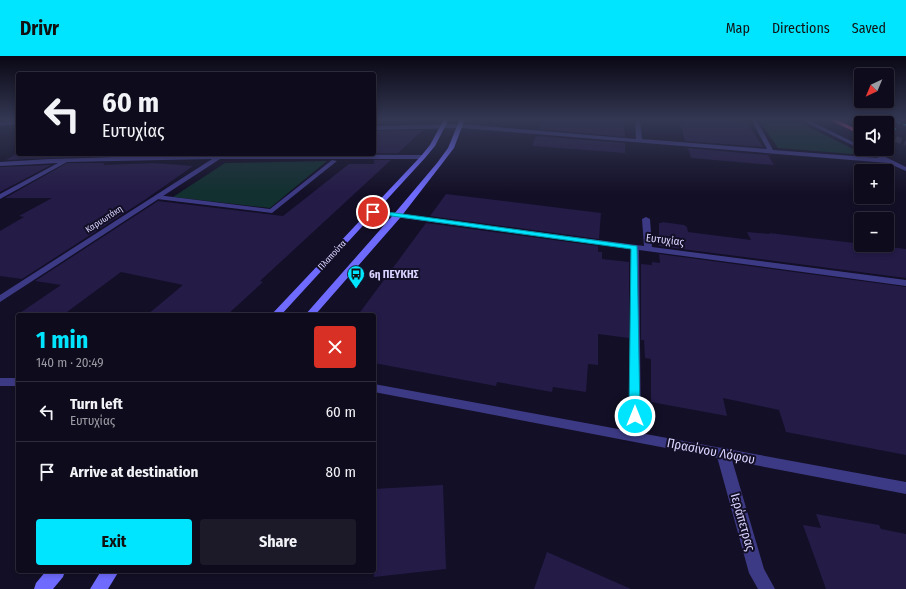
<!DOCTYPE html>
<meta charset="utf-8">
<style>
:root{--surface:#0e0b1c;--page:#1c1929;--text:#f1f3f6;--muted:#9b9ba3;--line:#2e2b3b;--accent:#00e5ff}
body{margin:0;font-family:"Fira Sans Condensed",sans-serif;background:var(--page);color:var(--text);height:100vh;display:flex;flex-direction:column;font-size:15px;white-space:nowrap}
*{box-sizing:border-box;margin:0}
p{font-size:13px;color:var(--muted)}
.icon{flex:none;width:22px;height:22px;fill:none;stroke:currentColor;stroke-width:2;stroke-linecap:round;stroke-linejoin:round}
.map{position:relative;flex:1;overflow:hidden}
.sheet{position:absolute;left:16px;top:257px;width:360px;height:260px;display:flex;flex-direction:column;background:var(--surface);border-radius:4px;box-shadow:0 2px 6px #0003,0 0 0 1px var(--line)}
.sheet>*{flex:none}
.hud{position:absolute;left:16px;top:16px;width:360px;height:84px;border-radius:4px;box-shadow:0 2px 6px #0003,0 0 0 1px var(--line);background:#0e0b1c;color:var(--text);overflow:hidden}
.needle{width:26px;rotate:224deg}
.tools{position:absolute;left:854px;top:12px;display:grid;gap:8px}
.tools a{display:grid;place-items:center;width:40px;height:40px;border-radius:4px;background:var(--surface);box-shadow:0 2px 6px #0003,0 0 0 1px var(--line);font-size:20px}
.pin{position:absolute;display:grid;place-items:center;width:34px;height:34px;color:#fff;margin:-17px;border:2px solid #fff;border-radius:50%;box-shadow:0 1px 4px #0007}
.me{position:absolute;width:44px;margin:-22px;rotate:0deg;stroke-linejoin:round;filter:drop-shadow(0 0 3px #0008)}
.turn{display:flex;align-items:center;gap:14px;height:84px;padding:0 20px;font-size:18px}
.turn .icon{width:52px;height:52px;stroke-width:2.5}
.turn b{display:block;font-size:28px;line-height:34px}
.round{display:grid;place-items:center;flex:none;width:42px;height:42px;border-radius:4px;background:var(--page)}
.head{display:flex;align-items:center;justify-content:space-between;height:68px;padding:0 20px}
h1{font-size:24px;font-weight:700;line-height:30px;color:var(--accent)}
.primary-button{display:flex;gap:8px;margin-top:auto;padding:8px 20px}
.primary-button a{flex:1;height:46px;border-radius:4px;background:var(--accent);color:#111;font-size:16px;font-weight:700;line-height:46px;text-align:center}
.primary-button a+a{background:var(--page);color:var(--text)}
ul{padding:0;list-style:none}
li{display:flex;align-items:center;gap:12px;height:60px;padding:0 20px;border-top:1px solid var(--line)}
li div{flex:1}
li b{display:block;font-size:15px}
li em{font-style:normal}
header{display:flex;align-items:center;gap:24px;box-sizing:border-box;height:56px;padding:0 20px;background:var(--accent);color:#111}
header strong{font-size:19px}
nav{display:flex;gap:22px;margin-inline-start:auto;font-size:14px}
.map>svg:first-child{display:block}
</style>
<header>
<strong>Drivr</strong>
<nav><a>Map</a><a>Directions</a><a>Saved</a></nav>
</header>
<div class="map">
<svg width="906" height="533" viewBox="0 0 906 533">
<rect width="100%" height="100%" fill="#130f26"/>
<!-- green -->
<path fill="#12302f" d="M758 63H793L865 99 778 92Z
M327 105 270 152 173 141 225 107Z"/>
<!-- building -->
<path fill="#241b47" d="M374 63H421L419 67 374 68Z
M543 63H624L625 81 539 73Z
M679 63H734L736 66 747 67 763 91 685 85Z
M423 74 398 97H374V75Z
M536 80 625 87V97L532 90Z
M688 92 768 99 774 109 691 102Z
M16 98H115L114 100 6 104Z
M374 104H391L260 225 263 226 227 259H147L183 229 121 216 63 259H17L61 229 35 225 158 145 283 160 349 108H374Z
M67 107H105L103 109 154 107 193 110 146 143 22 223 0 220V175L24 161 19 160 52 142H5Z
M51 109 0 136V111Z
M446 138 601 157 599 183 430 160Z
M662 166 684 169 687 171 688 176 751 184 747 176 770 178 769 177 906 193V222L659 190V167H662Z
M426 167 598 190V196H602V203L629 206V282L598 278V309L588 308 586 336 553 331 552 336 497 326 496 330 374 307V259H358Z
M659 198 906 231V399L786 376 779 354 723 342 727 360 651 346V303L645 302 644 284H641V208L652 209V206L660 207Z
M443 429 446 513 374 521V433Z
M816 458 879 469 881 473 906 478V533H826L803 469 821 472Z
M547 496 631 533H534Z"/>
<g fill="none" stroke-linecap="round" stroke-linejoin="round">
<!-- motorway-tunnel -->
<path stroke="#312d47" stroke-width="6" stroke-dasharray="6 3.5" stroke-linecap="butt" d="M855 74 861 76
M887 79 906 87"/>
<!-- pedestrian -->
<path fill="#3d3a85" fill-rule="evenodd" d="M332 104 337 105 272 157 157 143 154 141 157 139 270 153Z"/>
<!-- minor -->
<path fill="#3d3a85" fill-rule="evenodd" d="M635 63H640L642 83 767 93 751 63H756L773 94 879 102 799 63H806L861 90V93H869L906 111V115L888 107 461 72 374 74V70L461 68 636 83Z
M18 64V68L0 70V66Z
M220 98 423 99 426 101 423 103H220L0 246V239L212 103 67 106 0 143V138L58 107 0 110V106L49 103Z
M370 154 644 190 642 163 646 161 650 163 652 191 906 224V230L639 194 641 380 640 384 635 385 630 384 629 380 631 193 373 158H370Z
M0 322H18V330H0Z
M723 391 728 393 730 397 764 513 775 533H758L749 517 716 397 718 393Z"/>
<!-- tertiary -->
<path fill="#3d3a85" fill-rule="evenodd" d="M374 328 906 426V438L374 336Z"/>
<!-- secondary -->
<path fill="#6f6bff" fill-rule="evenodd" d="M444 63H449L435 90 425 102 281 259H271L421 100 430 89Z
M460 63H465L454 92 441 109 400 162 315 259H305L394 158 437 107 448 92Z
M46 515H65L63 521 53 533H34L36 527Z
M101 515H119L108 533H90Z"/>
<!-- motorway -->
<path fill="#ff4fa3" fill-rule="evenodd" d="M827 63H836L858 74 853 75Z"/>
<!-- rail -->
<path stroke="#00e5ff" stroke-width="1.5" stroke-dasharray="3.5 3" stroke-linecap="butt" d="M873 63 882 67
M891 63 906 69
M887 69 896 73"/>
</g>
<!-- sky -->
<linearGradient id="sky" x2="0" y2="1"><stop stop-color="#0a0815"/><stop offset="0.46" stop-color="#333752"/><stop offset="1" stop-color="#333752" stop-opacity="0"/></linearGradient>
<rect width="906" height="138" fill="url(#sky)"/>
<!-- route -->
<path fill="#00e5ff" stroke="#0095a6" d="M373 154 637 190 640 360 639 363 635 364 631 363 629 360 631 193 370 157V155Z"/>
<!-- icons -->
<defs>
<g id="bus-pin" transform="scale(0.9)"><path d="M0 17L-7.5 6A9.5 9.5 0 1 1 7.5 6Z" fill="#00e5ff" stroke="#130f26"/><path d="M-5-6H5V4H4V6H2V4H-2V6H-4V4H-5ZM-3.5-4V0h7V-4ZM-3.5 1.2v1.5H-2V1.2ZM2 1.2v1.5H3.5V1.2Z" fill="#111"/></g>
</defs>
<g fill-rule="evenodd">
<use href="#bus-pin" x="356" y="218"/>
</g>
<g text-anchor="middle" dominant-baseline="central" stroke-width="4" stroke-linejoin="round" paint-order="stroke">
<!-- far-street labels -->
<g font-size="9" fill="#d9d4ff" stroke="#130f26">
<text transform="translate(104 163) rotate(-33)">Καρυωτάκη</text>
<text transform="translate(332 199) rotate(-47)">Πλαπούτα</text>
</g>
<!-- street labels -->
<g font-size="11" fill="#d9d4ff" stroke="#130f26">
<text transform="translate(665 184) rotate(7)">Ευτυχίας</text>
</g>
<!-- poi labels -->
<g font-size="11" font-weight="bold" fill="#d9d4ff" stroke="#130f26" text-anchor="start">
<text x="369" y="218">6η ΠΕΥΚΗΣ</text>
</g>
<!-- near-street labels -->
<g font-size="13" fill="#d9d4ff" stroke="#130f26">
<text transform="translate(711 395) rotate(11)">Πρασίνου Λόφου</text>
<text transform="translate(743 466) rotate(74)">Ιεράπετρας</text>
</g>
</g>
</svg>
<div class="tools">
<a><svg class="needle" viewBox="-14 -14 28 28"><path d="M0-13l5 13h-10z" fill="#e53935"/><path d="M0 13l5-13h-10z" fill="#9b9ba3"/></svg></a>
<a><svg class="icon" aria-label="sound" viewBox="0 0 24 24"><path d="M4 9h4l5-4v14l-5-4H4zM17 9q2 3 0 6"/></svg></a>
<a>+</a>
<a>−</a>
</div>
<div class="pin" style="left:373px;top:156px;background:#d93025"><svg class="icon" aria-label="arrive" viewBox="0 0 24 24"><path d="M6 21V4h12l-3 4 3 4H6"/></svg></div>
<svg class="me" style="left:635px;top:360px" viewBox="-20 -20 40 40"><circle r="17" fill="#00e5ff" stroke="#fff" stroke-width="3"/><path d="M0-11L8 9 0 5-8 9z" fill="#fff"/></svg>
<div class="hud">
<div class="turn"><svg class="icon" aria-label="left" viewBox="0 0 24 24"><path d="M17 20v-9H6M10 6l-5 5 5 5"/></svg><div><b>60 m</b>Ευτυχίας</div></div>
</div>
<section class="sheet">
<div class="head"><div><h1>1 min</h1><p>140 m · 20:49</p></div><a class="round" style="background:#d93025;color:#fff"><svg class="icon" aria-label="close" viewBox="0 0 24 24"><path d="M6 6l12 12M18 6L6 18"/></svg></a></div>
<ul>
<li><svg class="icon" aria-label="left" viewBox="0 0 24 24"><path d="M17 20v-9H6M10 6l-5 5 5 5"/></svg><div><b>Turn left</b><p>Ευτυχίας</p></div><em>60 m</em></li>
<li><svg class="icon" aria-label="arrive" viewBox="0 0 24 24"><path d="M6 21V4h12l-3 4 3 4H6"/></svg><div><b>Arrive at destination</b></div><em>80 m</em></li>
</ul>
<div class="primary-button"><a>Exit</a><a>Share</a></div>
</section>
</div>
